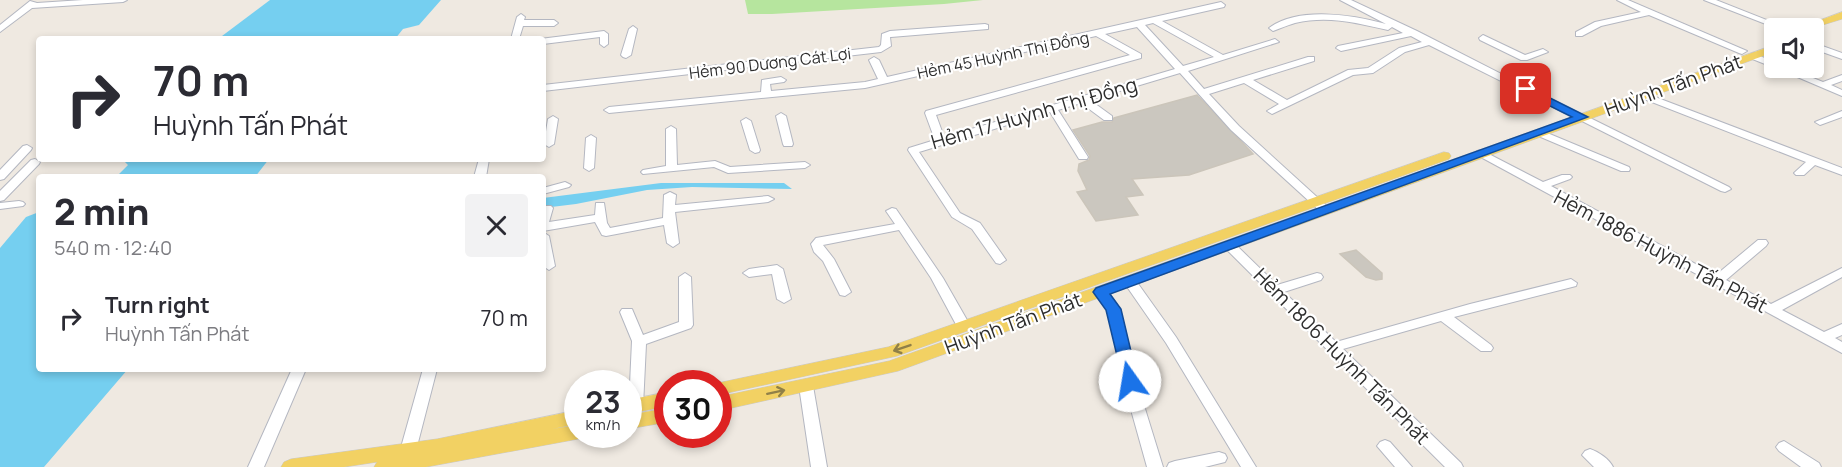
<!DOCTYPE html>
<meta charset="utf-8">
<style>
:root{--surface:#fff;--page:#f2f2f3;--text:#2b2b33;--muted:#7c7c81}
body{margin:0;font-family:Manrope,sans-serif;background:var(--page);color:var(--text);height:100vh;display:flex;flex-direction:column;font-size:22px;white-space:nowrap}
*{box-sizing:border-box;margin:0}
p{font-size:20px;color:var(--muted)}
.icon{flex:none;width:33px;height:33px;fill:none;stroke:currentColor;stroke-width:2;stroke-linecap:round;stroke-linejoin:round}
.map{position:relative;flex:1;overflow:hidden}
.side{position:absolute;left:36px;top:174px;width:510px;height:198px;display:flex;flex-direction:column;background:var(--surface);border-radius:6px;box-shadow:0 3px 9px #0003}
.side>*{flex:none}
.banner{position:absolute;left:36px;top:36px;width:510px;height:126px;border-radius:6px;box-shadow:0 3px 9px #0003;background:#fff;color:var(--text);overflow:hidden}
.fabs{position:absolute;left:1764px;top:18px;display:grid;gap:12px}
.fabs a{display:grid;place-items:center;width:60px;height:60px;border-radius:6px;background:var(--surface);box-shadow:0 3px 9px #0003;font-size:30px}
.speed{position:absolute;left:564px;top:370px;display:flex;gap:12px;font-size:30px;font-weight:700;text-align:center}
.speed>*{display:grid;place-content:center;width:78px;height:78px;border-radius:50%;background:var(--surface);box-shadow:0 3px 9px #0003;line-height:1}
.speed small{font-size:15px;font-weight:400}
.speed .limit{border:9px solid #d22;background:#fff;color:#111}
.pin{position:absolute;display:grid;place-items:center;width:51px;height:51px;color:#fff;margin:-26px;border-radius:12px;box-shadow:0 3px 9px #0006}
.me{position:absolute;width:66px;margin:-33px;rotate:347deg;stroke-linejoin:round;filter:drop-shadow(0 0 4px #0008)}
.turn{display:flex;align-items:center;gap:21px;height:126px;padding:0 18px;font-size:27px}
.turn .icon{width:78px;height:78px;stroke-width:2.5}
.turn b{display:block;font-size:42px;line-height:51px}
.round{display:grid;place-items:center;flex:none;width:63px;height:63px;border-radius:6px;background:var(--page)}
.head{display:flex;align-items:center;justify-content:space-between;height:102px;padding:0 18px}
h1{font-size:36px;font-weight:800;line-height:45px}
ul{padding:0;list-style:none}
li{display:flex;align-items:center;gap:18px;height:84px;padding:0 18px}
li div{flex:1}
li b{display:block;font-size:22px}
li em{font-style:normal}
.map>svg:first-child{display:block}
</style>
<div class="map">
<svg width="1842" height="467" viewBox="0 0 1842 467">
<rect width="100%" height="100%" fill="#efe9e1"/>
<!-- green -->
<path fill="#b6e59e" d="M745 0H983L944 4 772 14H748Z"/>
<!-- water -->
<path fill="#75cff0" d="M270 0H441L419 25 403 29 395 39H218Z
M122 159H269L255 177H116L128 165Z
M661 183H784L792 189 692 187 647 190 576 204 543 208V198Z
M39 212V369H128L44 467H0V248L26 217Z"/>
<!-- building -->
<path fill="#cbc7bf" stroke="#cbc5ba" stroke-width="1.5" d="M1197 95 1253 154 1189 175 1132 179 1143 195 1126 197 1138 215 1096 221 1077 192 1087 190 1078 171 1079 164 1089 160 1090 156 1073 130 1102 122H1112L1114 118Z
M1356 250 1382 273V279L1376 280 1366 277 1340 254Z"/>
<g fill="none" stroke-linecap="round" stroke-linejoin="round">
<!-- minor casing -->
<g stroke="#b4b7c1" stroke-width="2">
<path id="minor" d="M83 0H127L123 2 32 8 0 32V25L30 1 37 3Z
M1340 0H1351L1417 31 1574 111 1573 113H1565L1429 45 1405 52 1373 73 1353 75 1272 114 1267 111 1279 104 1244 83 1209 94 1239 126 1329 208 1331 210 1329 212H1321L1231 130 1180 73 1090 100 1112 116V120H1104L1081 103 1058 110 1088 157 1087 159H1079L1050 112 919 152 960 213 980 223 1006 260 1000 264 996 263 972 229 952 217 908 150 909 148 935 140 925 113 926 111 1130 55 1096 36 865 88 609 113 604 110 609 107 761 92 762 80 781 77 786 80 784 82 770 84 771 91 865 82 878 79 869 60 874 57 879 60 887 77 1221 2 1225 5 1224 7 1162 21 1223 55 1275 39 1279 42 1188 71 1204 89 1308 57H1314V61L1253 80 1287 100 1348 70 1368 68 1399 48 1422 42 1411 36 1341 51 1336 48 1338 46 1403 33 1392 27 1388 30C1357 23 1328 15 1295 23 1288 25 1281 28 1273 31L1269 28C1298 6 1354 15 1386 24ZM1153 23 1214 57 1183 66 1145 25ZM1137 27 1175 69 944 137 936 115 1141 58V54L1105 34Z
M1617 0H1628L1747 51 1742 54 1739 53 1649 15 1601 26 1582 36H1576V32L1595 22 1641 12Z
M1704 0H1716L1787 28H1776Z
M521 14 525 17 524 20H554L558 23 554 26H523L519 39H511L517 17Z
M985 24 988 25V29L891 37H890L891 46 881 52 543 91V85L879 47 881 45 882 34 890 31Z
M633 26 637 29 631 55 626 58 623 57 621 55 629 29Z
M604 31 608 34V44L604 47 600 44V37L543 44V39H540Z
M1483 35 1525 55 1543 49 1548 52 1527 60H1521L1480 40 1479 38Z
M1814 43 1842 53V59L1814 49Z
M1753 53 1774 62 1775 68 1750 58 1748 56Z
M1776 68H1788L1823 82 1842 75V81L1831 85 1842 90V96Z
M1642 92 1842 168V175L1815 165 1804 175H1796L1794 173 1806 162 1639 97 1637 95Z
M1842 111V117L1820 125 1815 122Z
M781 113 786 116 793 144 792 146H784L783 144 776 116Z
M1582 114 1729 187 1731 189 1725 192 1721 191 1578 119 1577 117Z
M553 116 558 119 554 144 549 147 544 144 548 119Z
M746 118 751 121 760 150 759 152 755 153 750 150 741 121Z
M671 126 676 129 677 165 715 161 730 167 805 162 810 165 805 168 728 173 714 167 643 174 641 172 643 170 666 166V129Z
M1540 130 1629 167 1630 169 1629 171H1621L1536 135 1535 133Z
M591 135 596 138 594 168 589 171 584 168 586 138Z
M27 145 32 148 31 150 4 179 0 180V170L23 146Z
M1481 150 1543 182 1562 175H1570L1572 177 1570 179 1551 186 1716 275 1758 240H1766L1768 243 1766 246 1726 280 1771 304 1842 268V277L1782 310 1824 332 1842 324V335L1835 338 1842 342V353L1477 155 1476 153 1477 151Z
M35 159 40 162 39 164 4 200 0 201V191L31 160Z
M479 159H489L486 177H474Z
M565 182 571 185 569 187 543 194V188Z
M670 192 676 195 675 205 768 196 774 199 768 202 675 212 679 243 673 247 667 243 664 225 606 236 602 235 595 222 543 231V206H551L553 208 549 222 595 215 596 203H604L607 223 610 228 663 218 664 195Z
M19 201 23 202 25 204 23 206 0 209V203Z
M892 208 896 209 943 278 971 327 969 330H959L931 278 899 230 823 245 834 259 851 292 845 296 840 295 823 261 814 252 811 244 816 238 895 224 886 211Z
M543 232 549 236 555 266 549 270 543 266Z
M1229 241 1233 242 1277 285 1317 273 1321 274 1323 277 1321 280 1284 292 1336 342 1470 304 1571 279 1577 283 1576 286 1454 317 1491 345 1493 348 1491 351H1481L1441 321 1343 349 1461 463 1463 467H1445L1225 248 1223 245Z
M777 265 783 269 791 299 784 303 777 299 772 274 749 277 743 273 749 269Z
M685 273 691 277 693 325 691 328 646 344 643 406 641 410 636 411 631 410 629 406 632 341 620 312 622 309H632L643 335 679 322V277Z
M1129 277 1134 278 1176 337 1256 467H1241L1166 343 1123 281Z
M1101 288 1106 289 1120 309 1142 399 1163 467H1147L1128 399 1107 309 1095 292Z
M292 369H306L264 467H248Z
M423 369H437L414 458 412 462 406 464 400 462 398 458Z
M806 381 811 382 813 386 827 467H811L799 386 801 382Z
M1385 440 1390 442 1412 467H1395L1377 446 1380 442Z
M1784 441 1819 463 1821 467H1801L1779 451 1776 447 1779 443Z
M1590 449C1599 452 1609 459 1613 467H1594L1582 455 1585 451Z
M1219 452 1225 454 1227 458 1225 462 1205 467H1167L1169 463 1175 461Z"/>
</g>
<!-- major casing -->
<g stroke="#c9c9c9" stroke-width="1">
<path id="major" d="M1842 12V19L1813 28H1799Z
M1774 45V52L898 371 718 411V397L889 361Z
M1444 152 1449 153 1451 156 1449 159 897 356 718 395V384H713L888 347Z
M668 392V406L628 414V400Z
M668 408V422L628 429V415Z
M578 410V424L552 429 578 425V435H586L578 439 426 467H374L377 462 344 467H281L284 462 291 459 437 439Z"/>
</g>
<!-- minor -->
<use href="#minor" fill="#fff" fill-rule="evenodd"/>
<!-- major -->
<use href="#major" fill="#f2d163" fill-rule="evenodd"/>
</g>
<!-- one-way arrows -->
<defs><path id="oneway-shaft" d="M-6 0H5M1.5-3L5.5 0L1.5 3" fill="none" stroke-width="1.6" stroke-linecap="round" stroke-linejoin="round" transform="scale(1.5)"/></defs>
<g stroke="#908048">
<use href="#oneway-shaft" transform="translate(902 348) rotate(161)"/>
<use href="#oneway-shaft" transform="translate(776 392) rotate(-12)"/>
</g>
<!-- route -->
<path fill="#1a73e8" stroke="#114b97" stroke-width="1.5" d="M1526 86 1588 117 1110 294 1121 309 1138 381 1136 385H1124L1106 310 1093 292 1096 288 1572 117 1522 92 1520 89Z"/>
<g text-anchor="middle" dominant-baseline="central" stroke-width="4.5" stroke-linejoin="round" paint-order="stroke">
<!-- far-street labels -->
<g font-size="16" fill="#2e2e2e" stroke="#fff">
<text transform="translate(1003 55) rotate(-12)">Hẻm 45 Huỳnh Thị Đồng</text>
<text transform="translate(770 63) rotate(-7)">Hẻm 90 Dương Cát Lợi</text>
</g>
<!-- street labels -->
<g font-size="20" fill="#2e2e2e" stroke="#fff">
<text transform="translate(1673 85) rotate(-20)">Huỳnh Tấn Phát</text>
<text transform="translate(1034 113) rotate(-16)">Hẻm 17 Huỳnh Thị Đồng</text>
<text transform="translate(1661 251) rotate(28)">Hẻm 1886 Huỳnh Tấn Phát</text>
<text transform="translate(1013 323) rotate(-20)">Huỳnh Tấn Phát</text>
<text transform="translate(1342 356) rotate(45)">Hẻm 1806 Huỳnh Tấn Phát</text>
</g>
</g>
</svg>
<div class="fabs">
<a><svg class="icon" aria-label="sound" viewBox="0 0 24 24"><path d="M4 9h4l5-4v14l-5-4H4zM17 9q2 3 0 6"/></svg></a>
</div>
<div class="speed"><div>23<small>km/h</small></div><div class="limit">30</div></div>
<div class="pin" style="left:1526px;top:89px;background:#d93025"><svg class="icon" aria-label="arrive" viewBox="0 0 24 24"><path d="M6 21V4h12l-3 4 3 4H6"/></svg></div>
<svg class="me" style="left:1130px;top:381px" viewBox="-20 -20 40 40"><circle r="19" fill="#fff"/><path d="M0-13L10 11 0 6-10 11z" fill="#1a73e8"/></svg>
<div class="banner">
<div class="turn"><svg class="icon" aria-label="right" viewBox="0 0 24 24"><path d="M7 20v-9h11M14 6l5 5-5 5"/></svg><div><b>70 m</b>Huỳnh Tấn Phát</div></div>
</div>
<section class="side">
<div class="head"><div><h1>2 min</h1><p>540 m · 12:40</p></div><a class="round"><svg class="icon" aria-label="close" viewBox="0 0 24 24"><path d="M6 6l12 12M18 6L6 18"/></svg></a></div>
<ul>
<li><svg class="icon" aria-label="right" viewBox="0 0 24 24"><path d="M7 20v-9h11M14 6l5 5-5 5"/></svg><div><b>Turn right</b><p>Huỳnh Tấn Phát</p></div><em>70 m</em></li>
</ul>
</section>
</div>
